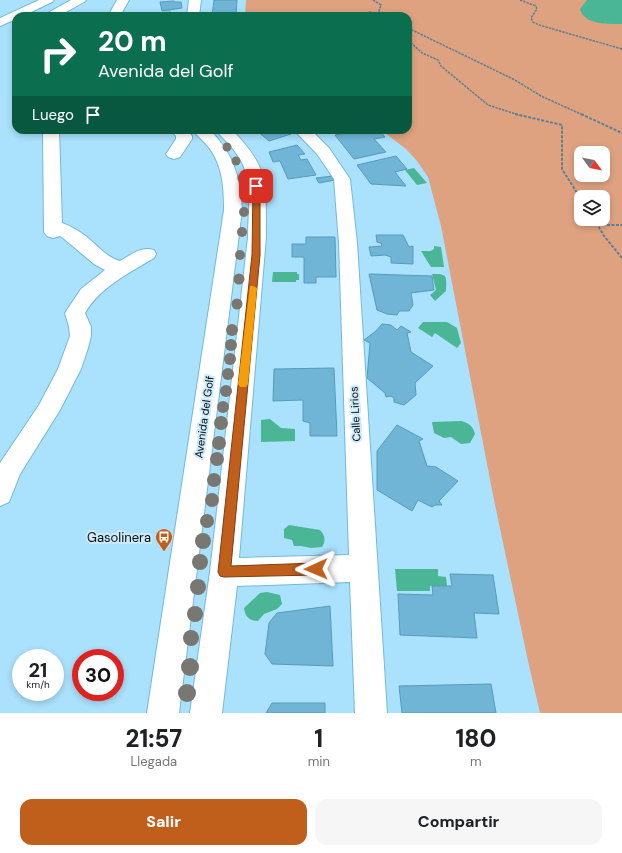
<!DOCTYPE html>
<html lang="es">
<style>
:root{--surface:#fff;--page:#f6f6f6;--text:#202124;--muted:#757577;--accent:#c05f1c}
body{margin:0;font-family:"DM Sans",sans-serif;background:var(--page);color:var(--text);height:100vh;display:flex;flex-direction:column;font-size:15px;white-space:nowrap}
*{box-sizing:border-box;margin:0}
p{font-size:13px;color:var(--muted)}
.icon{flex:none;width:22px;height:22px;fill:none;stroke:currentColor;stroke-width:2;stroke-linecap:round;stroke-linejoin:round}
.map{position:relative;height:713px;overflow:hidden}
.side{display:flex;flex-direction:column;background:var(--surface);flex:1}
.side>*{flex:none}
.banner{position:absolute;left:12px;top:12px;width:400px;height:122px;border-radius:12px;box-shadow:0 2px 6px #0003;background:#0b6e4f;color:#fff;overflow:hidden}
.needle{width:26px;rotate:122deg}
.fabs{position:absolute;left:574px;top:146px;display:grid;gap:8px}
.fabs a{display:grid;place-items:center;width:36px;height:36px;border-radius:8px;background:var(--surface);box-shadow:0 2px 6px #0003;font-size:20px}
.speed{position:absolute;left:12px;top:649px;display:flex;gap:8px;font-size:20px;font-weight:700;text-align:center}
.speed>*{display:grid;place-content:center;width:52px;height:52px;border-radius:50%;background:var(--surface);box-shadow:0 2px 6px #0003;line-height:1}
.speed small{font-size:10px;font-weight:400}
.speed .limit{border:6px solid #d22;background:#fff;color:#111}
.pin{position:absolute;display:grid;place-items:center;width:34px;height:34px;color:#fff;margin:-17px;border-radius:8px;box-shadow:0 2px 6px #0006}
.me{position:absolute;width:44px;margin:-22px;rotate:269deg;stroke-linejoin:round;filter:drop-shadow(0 0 3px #0008)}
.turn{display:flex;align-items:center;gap:14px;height:84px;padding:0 20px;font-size:18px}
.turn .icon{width:52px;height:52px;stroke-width:2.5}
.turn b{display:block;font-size:28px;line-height:34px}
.then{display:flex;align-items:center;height:38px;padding:0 20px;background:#0003;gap:8px;font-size:15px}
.eta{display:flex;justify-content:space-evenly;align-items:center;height:68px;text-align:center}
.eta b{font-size:24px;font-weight:800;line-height:28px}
.button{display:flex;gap:8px;margin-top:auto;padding:8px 20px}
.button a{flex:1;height:46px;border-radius:12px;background:var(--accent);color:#fff;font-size:16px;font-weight:800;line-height:46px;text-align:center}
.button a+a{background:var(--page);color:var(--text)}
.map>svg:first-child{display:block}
</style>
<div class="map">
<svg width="622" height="713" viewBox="0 0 622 713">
<rect width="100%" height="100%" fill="#aae1fc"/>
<!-- green -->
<path fill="#dea280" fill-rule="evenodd" d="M246 0H622V713H540L528 661 494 500 441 226 428 177 417 161 406 149 381 130H408V16H245ZM581 153H603V175H581ZM581 197H603V219H581Z"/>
<!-- water -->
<path fill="#4bb695" d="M587 0H622V24C608 24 584 25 580 9Z
M414 168 427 183 417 185 405 170Z
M434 246 441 247 444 267H431L421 251H431L434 249Z
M273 272H297V274H299V280H296V282H272Z
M432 274H440L445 276C447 281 446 286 446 291L435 301 430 295 436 290Z
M423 322H447L457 328 461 343 457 348 435 333 432 337 418 328Z
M270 419 281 428 295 429V441L261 442V420Z
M461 421C469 423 473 426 475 434L470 443 461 444 451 437 444 438 434 433 432 422Z
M289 525 320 530C325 535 326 541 322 547L311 548 301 546H294L292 540 284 538V529Z
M395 569H438V576L446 577 447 586H430V591H397Z
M267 592 280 595 282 604 277 609 264 614 258 621C249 621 245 616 244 608L260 593Z"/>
<!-- building -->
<path fill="#70b5d6" stroke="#569bbb" d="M214 0H237L236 16H212Z
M174 1 175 2H181L182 8 162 11 160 2Z
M171 12V14H176V16H154V13Z
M256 130H287L291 134 269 141Z
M358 130H379L385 137 374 139 386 152 354 159 335 135Z
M297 145 305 154 298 155 301 160 307 159 316 175 288 179 280 161 273 162 269 152Z
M396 156 407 169 395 172 406 186 371 184 357 165Z
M333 176 335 180 319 183 316 178Z
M376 235H403L409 247 413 246V264L391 263V257L385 255 371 256 369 247 382 246 381 243 377 242Z
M306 237H335L336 277H316V283H304V257H292V244H306Z
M369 274 432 276 434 290 411 293 413 305 409 311H399L397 315 387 314 377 310Z
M382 324 391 325 397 330 401 326 411 332 407 333 411 352 433 366 415 383 416 395 404 405 394 402V398L391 396 386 397 385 393 367 378 370 343 364 340 376 331Z
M334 368 337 436H310V423L303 421V400L273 401 274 369Z
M397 425 423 439 419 441 427 466 436 467 458 481 439 501 442 505H435L432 507 418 500 412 511 377 490V451Z
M450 574 493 575 499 614 474 613 477 638 400 635 398 594 433 595 432 586H452Z
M330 606 333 666 272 664 265 654 269 623 277 613Z
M491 684 496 713H402L399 686Z
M272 703H325V713H266Z"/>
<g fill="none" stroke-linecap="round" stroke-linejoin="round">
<!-- minor casing -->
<g stroke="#73b9da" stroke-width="2">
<path id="minor" d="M39 0H54L52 2 23 16H16V19L0 26V18Z
M71 0H86L84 2 59 16H44L46 14Z
M117 0H129L120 16H108Z
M189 0H201L199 16H187Z
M43 130H59L62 223C71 226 79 231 87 237 98 246 106 257 120 261 131 255 141 246 154 250L156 254 154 258C129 273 100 287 85 313L91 327V336L88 348 81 369 60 410 20 474 9 502 0 506V463L39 405 58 369 70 336 69 327 65 313 81 289 105 270 94 264 63 238 60 236 53 238 47 236 44 232Z
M171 130H187L192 136V139L180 157 174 159 168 157 166 154 176 139V136Z
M193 130H210C234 155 240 176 242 210L179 713H147L224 210C224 189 223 167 210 149 205 142 198 137 193 130Z
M216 130H232C272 171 265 184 266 237L239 558 349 555 339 243 334 179 317 154 294 130H311L329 148 350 179 357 243 387 713H355L350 582 237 586 222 713H190L210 572 248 237C248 210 254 179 238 156 232 146 223 139 216 130Z"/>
</g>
<!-- path-far1 -->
<path stroke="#5c8092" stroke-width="1.5" stroke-dasharray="2.5 1" stroke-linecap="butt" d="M373 0 381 5 378 14
M520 0 536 6 537 9 531 18 533 22 539 25 622 49
M368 16V13L370 12 383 16
M408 28 515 80 541 96 583 115
M408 40 422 53 438 60 441 66 488 105 519 115"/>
<!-- path -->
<path stroke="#5c8092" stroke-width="2" stroke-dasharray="3 1.5" stroke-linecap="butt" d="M515 114 562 125V169L581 199
M581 114 622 133
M594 219 604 236 622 258
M598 225H622"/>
<!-- minor -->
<use href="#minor" fill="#fff" fill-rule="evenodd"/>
</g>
<!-- trees -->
<g fill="#787771">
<circle cx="227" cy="147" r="4.5"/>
<circle cx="236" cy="161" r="4.5"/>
<circle cx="242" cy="178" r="4.5"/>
<circle cx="244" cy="195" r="4.5"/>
<circle cx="244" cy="212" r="5"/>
<circle cx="242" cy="232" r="5"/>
<circle cx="240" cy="255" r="5"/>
<circle cx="239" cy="279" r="5.5"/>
<circle cx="237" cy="304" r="5.5"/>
<circle cx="232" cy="330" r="6"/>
<circle cx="231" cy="345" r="6"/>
<circle cx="230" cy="359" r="6"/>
<circle cx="228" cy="374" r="6"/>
<circle cx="226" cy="391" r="6"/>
<circle cx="223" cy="407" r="6"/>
<circle cx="221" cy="423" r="7"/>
<circle cx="219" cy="443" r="7"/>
<circle cx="217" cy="459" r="7"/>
<circle cx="214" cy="480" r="7"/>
<circle cx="212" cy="500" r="7"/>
<circle cx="207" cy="521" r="7"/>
<circle cx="203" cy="541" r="8"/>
<circle cx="200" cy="562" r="8"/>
<circle cx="198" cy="587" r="8"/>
<circle cx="195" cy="614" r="8"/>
<circle cx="191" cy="638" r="8"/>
<circle cx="190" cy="667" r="9"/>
<circle cx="187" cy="693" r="9"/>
</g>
<!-- route -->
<path fill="#c05f1c" stroke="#7d3e12" d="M256 183 260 186V255L231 566 316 563 321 565 322 569 321 573 316 575 224 577 220 576 218 572 252 255 253 186Z"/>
<!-- slow -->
<path fill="#f59e0b" d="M250 286H253L257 288 248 384 246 387H240L238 384Z"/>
<!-- icons -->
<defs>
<g id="bus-pin" transform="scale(0.9)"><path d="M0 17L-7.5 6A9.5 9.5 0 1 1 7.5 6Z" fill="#c05f1c" stroke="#cfeaf7"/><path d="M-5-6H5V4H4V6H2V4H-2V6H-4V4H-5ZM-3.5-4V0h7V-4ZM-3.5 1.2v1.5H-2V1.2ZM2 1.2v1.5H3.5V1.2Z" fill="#fff"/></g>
</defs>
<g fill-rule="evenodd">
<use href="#bus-pin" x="164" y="537"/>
</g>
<g text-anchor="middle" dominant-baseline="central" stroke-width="4" stroke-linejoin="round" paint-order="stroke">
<!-- street labels -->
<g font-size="11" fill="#000e17" stroke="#cfeaf7">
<text transform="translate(355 414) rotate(-93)">Calle Lirios</text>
<text transform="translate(204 417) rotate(-82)">Avenida del Golf</text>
</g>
<!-- near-poi labels -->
<g font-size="13" fill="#000e17" stroke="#cfeaf7" text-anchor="end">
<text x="151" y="537">Gasolinera</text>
</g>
</g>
</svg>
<div class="fabs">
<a><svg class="needle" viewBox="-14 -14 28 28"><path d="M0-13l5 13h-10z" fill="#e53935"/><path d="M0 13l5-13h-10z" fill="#757577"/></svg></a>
<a><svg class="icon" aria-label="layers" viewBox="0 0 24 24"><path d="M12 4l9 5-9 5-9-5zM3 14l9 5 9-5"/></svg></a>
</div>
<div class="speed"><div>21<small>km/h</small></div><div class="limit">30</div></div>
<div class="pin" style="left:256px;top:186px;background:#d93025"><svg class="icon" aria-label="arrive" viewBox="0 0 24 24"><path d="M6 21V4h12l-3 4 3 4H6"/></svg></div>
<svg class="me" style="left:316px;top:569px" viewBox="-20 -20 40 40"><path d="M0-17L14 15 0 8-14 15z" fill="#c05f1c" stroke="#fff" stroke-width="4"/></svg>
<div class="banner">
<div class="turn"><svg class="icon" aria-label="right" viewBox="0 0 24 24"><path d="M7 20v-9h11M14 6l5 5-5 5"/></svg><div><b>20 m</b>Avenida del Golf</div></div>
<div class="then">Luego<svg class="icon" aria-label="arrive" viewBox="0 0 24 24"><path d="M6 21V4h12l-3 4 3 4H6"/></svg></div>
</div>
</div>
<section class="side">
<div class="eta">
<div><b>21:57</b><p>Llegada</p></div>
<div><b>1</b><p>min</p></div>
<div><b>180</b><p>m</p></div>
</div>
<div class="button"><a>Salir</a><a>Compartir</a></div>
</section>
